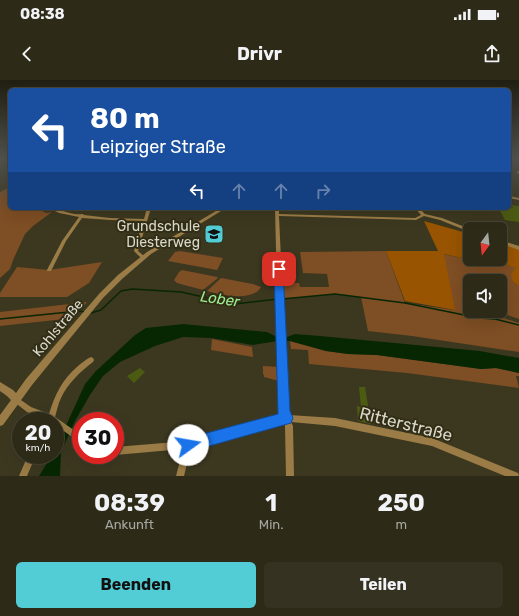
<!DOCTYPE html>
<html lang="de">
<meta charset="utf-8">
<style>
:root{--surface:#2d2a18;--page:#353221;--text:#f1f3f6;--muted:#a7a7a2;--line:#484637;--accent:#52ccd5}
body{margin:0;font-family:Rubik,sans-serif;background:var(--page);color:var(--text);height:100vh;display:flex;flex-direction:column;font-size:15px;white-space:nowrap}
*{box-sizing:border-box;margin:0}
p{font-size:13px;color:var(--muted)}
.icon{flex:none;width:22px;height:22px;fill:none;stroke:currentColor;stroke-width:2;stroke-linecap:round;stroke-linejoin:round}
.map{position:relative;height:396px;overflow:hidden}
.side{display:flex;flex-direction:column;background:var(--surface);flex:1}
.side>*{flex:none}
.banner{position:absolute;left:8px;top:8px;width:503px;height:122px;border-radius:6px;box-shadow:0 4px 16px #0002,0 0 0 1px var(--line);background:#1a4fa0;color:#fff;overflow:hidden}
.needle{width:26px;rotate:195deg}
.controls{position:absolute;left:463px;top:142px;display:grid;gap:8px}
.controls a{display:grid;place-items:center;width:44px;height:44px;border-radius:6px;background:var(--surface);box-shadow:0 4px 16px #0002,0 0 0 1px var(--line);font-size:20px}
.speed{position:absolute;left:12px;top:332px;display:flex;gap:8px;font-size:20px;font-weight:700;text-align:center}
.speed>*{display:grid;place-content:center;width:52px;height:52px;border-radius:50%;background:var(--surface);box-shadow:0 4px 16px #0002,0 0 0 1px var(--line);line-height:1}
.speed small{font-size:10px;font-weight:400}
.speed .limit{border:6px solid #d22;background:#fff;color:#111}
.pin{position:absolute;display:grid;place-items:center;width:34px;height:34px;color:#fff;margin:-17px;border-radius:8px;box-shadow:0 2px 6px #0006}
.me{position:absolute;width:44px;margin:-22px;rotate:77deg;stroke-linejoin:round;filter:drop-shadow(0 0 3px #0008)}
.turn{display:flex;align-items:center;gap:14px;height:84px;padding:0 16px;font-size:18px}
.turn .icon{width:52px;height:52px;stroke-width:2.5}
.turn b{display:block;font-size:28px;line-height:34px}
.lanes{display:flex;align-items:center;height:38px;padding:0 16px;background:#0003;justify-content:center;gap:20px;direction:ltr}
.lanes .off{opacity:.35}
.eta{display:flex;justify-content:space-evenly;align-items:center;height:68px;text-align:center}
.eta b{font-size:24px;font-weight:700;line-height:28px}
.primary-button{display:flex;gap:8px;margin-top:auto;padding:8px 16px}
.primary-button a{flex:1;height:46px;border-radius:6px;background:var(--accent);color:#111;font-size:16px;font-weight:700;line-height:46px;text-align:center}
.primary-button a+a{background:var(--page);color:var(--text)}
.status{display:flex;justify-content:space-between;align-items:center;height:28px;padding:0 20px;background:var(--surface);direction:ltr}
.status svg{height:11px;fill:currentColor}
header{display:flex;justify-content:space-between;align-items:center;height:52px;padding:0 16px;background:var(--surface);font-size:18px;font-weight:700}
.map>svg:first-child{display:block}
</style>
<div class="status"><b>08:38</b><svg viewBox="0 0 49 12"><path d="M0 12V9h3v3zM5 12V6h3v6zM10 12V3h3v9zM15 12V0h3v12zM26 1h20v11H26zM47 4h2v5h-2z"/></svg></div>
<header><svg class="icon" aria-label="back" viewBox="0 0 24 24"><path d="M15 5l-7 7 7 7"/></svg>Drivr<svg class="icon" aria-label="share" viewBox="0 0 24 24"><path d="M12 15V3M7 8l5-5 5 5M5 13v7h14v-7"/></svg></header>
<div class="map">
<svg width="519" height="396" viewBox="0 0 519 396">
<rect width="100%" height="100%" fill="#3c3820"/>
<!-- green -->
<path fill="#7e4e24" fill-rule="evenodd" d="M8 108 10 109V128H34L47 133 52 132 33 146 25 154 13 180 10 189 0 198V112Z
M180 171 223 178 217 190 168 181 175 172Z
M386 171 405 223 454 230 443 174 486 183H502L517 188 513 202 519 206V239L499 232 489 237H500L519 243V272L412 256 368 251 361 217 335 214 284 219V203H299L300 207H329L327 194 303 193 300 172ZM470 201H500V231H470Z
M102 182 89 203 67 217H0V213L17 187 49 190Z
M182 190 217 197 218 198 203 210 177 203 174 200 179 192Z
M221 198 253 204 261 207C253 222 220 215 207 211Z
M87 222 74 238 0 246V232Z
M212 259 252 267 253 277 211 270Z
M290 261 326 271 348 274 377 275 481 289 496 288 519 293V296H516L519 308 407 293 309 284 308 270 291 269Z
M263 286 280 287 279 301 264 297V295L263 294Z"/>
<!-- forest -->
<path fill="#985401" d="M424 141 470 154V179H500V163L519 168V206L513 202 511 194 516 188 502 183H486L444 174 455 230 405 221 386 171H438Z"/>
<!-- water -->
<path fill="#072703" d="M183 244 267 252 277 257H287L295 254 320 256 480 271 519 278V293L496 288 481 289 377 275 348 274 326 271 290 261H278L253 265 211 258 183 257 155 266 120 282 103 296 90 315 75 341 61 372 60 396H39L52 375H55V369L59 361 85 304 96 291 135 255 146 248Z"/>
<g fill="none" stroke-linecap="round" stroke-linejoin="round">
<!-- stream -->
<path stroke="#072703" stroke-width="1.5" d="M282 219 335 214 405 223 479 238 495 239 519 245
M91 233 101 230 121 211 132 209 181 212 235 224 278 219
M0 239 79 231 85 232"/>
</g>
<!-- building -->
<path fill="#4c5b12" d="M511 125 519 126V142L505 140 499 129 508 130 507 128H513Z
M140 288 145 292 134 303 127 296Z
M359 307H365L371 344 358 341 357 326 361 327Z"/>
<g fill="none" stroke-linecap="round" stroke-linejoin="round">
<!-- minor -->
<path fill="#9b7c46" fill-rule="evenodd" d="M517 91H519V94L517 93Z
M49 128C60 128 71 136 82 134H83L84 135 110 138 144 139 147 128H151L138 171 145 177 143 179 141 178 134 171 143 141 110 140 82 138 66 161 51 191H47V190L62 161 79 137 59 133Z
M275 128H279V134L415 138 421 135 415 128H419L425 134 442 138 470 149V152L440 140 424 136 416 140 279 136 288 331 289 335 335 338 432 358 518 393 519 396H505L432 366 335 346 291 342 293 346 294 396H286L285 346 284 342 191 368 184 396H176L183 369 115 375V367L188 361 282 336 280 331Z
M500 160 519 166V170L500 163Z
M91 277 93 278 94 280 93 282C80 292 68 303 61 318 58 324 57 330 55 337L81 355V363L55 345V341H47L46 340 27 332 13 321 12 319 13 317 15 316 31 327 49 334C55 314 62 300 78 286 82 283 86 279 91 277Z
M28 375H36L27 396H19Z"/>
<!-- tertiary -->
<path fill="#9b7c46" fill-rule="evenodd" d="M509 116 519 118V120L509 118Z
M221 128H226L151 174 122 199 103 218 32 305 3 345 0 346V335L11 320 7 316 0 311V302L13 310 16 313 26 299 99 214 118 195 147 172Z"/>
</g>
<!-- sky -->
<linearGradient id="sky" x2="0" y2="1"><stop stop-color="#211f12"/><stop offset="0.59" stop-color="#50534e"/><stop offset="1" stop-color="#50534e" stop-opacity="0"/></linearGradient>
<rect width="519" height="133" fill="url(#sky)"/>
<!-- route -->
<path fill="#1a73e8" stroke="#114b97" d="M279 185 283 189 290 331 293 338 291 343 188 372 183 370 181 365 183 360 188 358 278 334 274 189Z"/>
<!-- icons -->
<defs>
<g id="school-square" transform="scale(1)"><rect x="-9" y="-9" width="18" height="18" rx="4" fill="#52ccd5" stroke="#322e16"/><path d="M0-5L7-2L0 1L-7-2ZM-4 1L0 2.5L4 1V4Q0 6-4 4Z" fill="#111"/></g>
</defs>
<g fill-rule="evenodd">
<use href="#school-square" x="214" y="154"/>
</g>
<g text-anchor="middle" dominant-baseline="central" stroke-width="4" stroke-linejoin="round" paint-order="stroke">
<!-- poi labels -->
<g font-size="14" fill="#dad8ca" stroke="#322e16" text-anchor="end">
<text x="200" y="146">Grundschule<tspan x="200" dy="16">Diesterweg</tspan></text>
</g>
<!-- street labels -->
<g font-size="14" fill="#dad8ca" stroke="#322e16">
<text transform="translate(58 248) rotate(-50)">Kohlstraße</text>
</g>
<!-- water labels -->
<g font-size="15" font-style="italic" fill="#9cef90" stroke="#322e16">
<text transform="translate(220 219) rotate(8)">Lober</text>
</g>
<!-- near-street labels -->
<g font-size="17" fill="#dad8ca" stroke="#322e16">
<text transform="translate(406 344) rotate(14)">Ritterstraße</text>
</g>
</g>
</svg>
<div class="controls">
<a><svg class="needle" viewBox="-14 -14 28 28"><path d="M0-13l5 13h-10z" fill="#e53935"/><path d="M0 13l5-13h-10z" fill="#a7a7a2"/></svg></a>
<a><svg class="icon" aria-label="sound" viewBox="0 0 24 24"><path d="M4 9h4l5-4v14l-5-4H4zM17 9q2 3 0 6"/></svg></a>
</div>
<div class="speed"><div>20<small>km/h</small></div><div class="limit">30</div></div>
<div class="pin" style="left:279px;top:189px;background:#d93025"><svg class="icon" aria-label="arrive" viewBox="0 0 24 24"><path d="M6 21V4h12l-3 4 3 4H6"/></svg></div>
<svg class="me" style="left:188px;top:365px" viewBox="-20 -20 40 40"><circle r="19" fill="#fff"/><path d="M0-13L10 11 0 6-10 11z" fill="#1a73e8"/></svg>
<div class="banner">
<div class="turn"><svg class="icon" aria-label="left" viewBox="0 0 24 24"><path d="M17 20v-9H6M10 6l-5 5 5 5"/></svg><div><b>80 m</b>Leipziger Straße</div></div>
<div class="lanes"><svg class="icon" aria-label="left" viewBox="0 0 24 24"><path d="M17 20v-9H6M10 6l-5 5 5 5"/></svg><svg class="icon off" aria-label="ahead" viewBox="0 0 24 24"><path d="M12 20V5M6 11l6-6 6 6"/></svg><svg class="icon off" aria-label="ahead" viewBox="0 0 24 24"><path d="M12 20V5M6 11l6-6 6 6"/></svg><svg class="icon off" aria-label="right" viewBox="0 0 24 24"><path d="M7 20v-9h11M14 6l5 5-5 5"/></svg></div>
</div>
</div>
<section class="side">
<div class="eta">
<div><b>08:39</b><p>Ankunft</p></div>
<div><b>1</b><p>Min.</p></div>
<div><b>250</b><p>m</p></div>
</div>
<div class="primary-button"><a>Beenden</a><a>Teilen</a></div>
</section>
